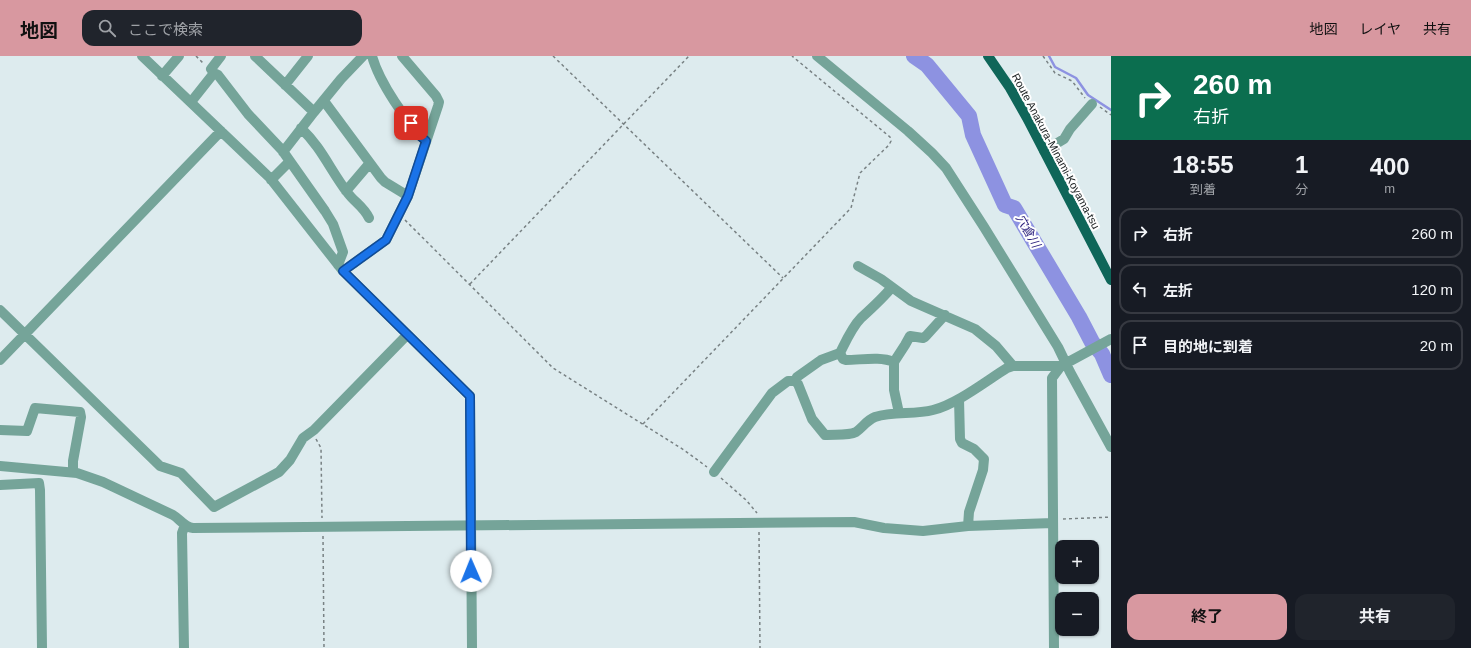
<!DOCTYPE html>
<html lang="ja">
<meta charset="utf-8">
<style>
:root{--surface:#171b24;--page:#20242c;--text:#f1f3f6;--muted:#9ea1a6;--line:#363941;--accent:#d898a0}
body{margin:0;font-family:Arial,"Noto Sans JP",sans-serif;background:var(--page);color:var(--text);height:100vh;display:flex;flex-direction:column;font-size:15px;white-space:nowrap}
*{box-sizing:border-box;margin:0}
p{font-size:13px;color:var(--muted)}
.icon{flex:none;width:22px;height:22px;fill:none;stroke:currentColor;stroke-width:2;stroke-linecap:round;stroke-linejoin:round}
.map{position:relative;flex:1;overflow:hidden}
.sheet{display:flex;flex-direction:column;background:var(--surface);width:360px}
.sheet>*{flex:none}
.banner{background:#0b6e4f;color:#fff;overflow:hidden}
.buttons{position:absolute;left:1055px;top:484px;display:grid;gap:8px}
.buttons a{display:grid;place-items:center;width:44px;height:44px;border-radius:8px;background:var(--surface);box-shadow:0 1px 3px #0004;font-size:20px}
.pin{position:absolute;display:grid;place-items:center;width:34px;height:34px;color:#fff;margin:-17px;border-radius:8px;box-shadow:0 2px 6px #0006}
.me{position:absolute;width:44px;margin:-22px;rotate:359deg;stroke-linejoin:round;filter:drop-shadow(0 0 3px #0008)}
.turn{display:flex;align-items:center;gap:14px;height:84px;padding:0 16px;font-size:18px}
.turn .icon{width:52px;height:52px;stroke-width:2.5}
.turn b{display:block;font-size:28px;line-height:34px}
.eta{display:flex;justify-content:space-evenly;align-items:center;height:68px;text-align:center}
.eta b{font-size:24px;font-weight:700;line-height:28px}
.primary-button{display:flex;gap:8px;margin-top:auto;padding:8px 16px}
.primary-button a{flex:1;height:46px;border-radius:12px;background:var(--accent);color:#111;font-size:16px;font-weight:700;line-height:46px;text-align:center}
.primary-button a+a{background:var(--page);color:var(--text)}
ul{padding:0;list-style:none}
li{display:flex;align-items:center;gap:12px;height:50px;margin:0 8px 6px;padding:0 8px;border:2px solid var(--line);border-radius:12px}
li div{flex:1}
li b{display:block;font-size:15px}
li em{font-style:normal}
header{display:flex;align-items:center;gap:24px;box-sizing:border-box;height:56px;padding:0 20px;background:var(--accent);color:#111}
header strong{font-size:19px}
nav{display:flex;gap:22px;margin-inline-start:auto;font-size:14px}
.search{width:280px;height:36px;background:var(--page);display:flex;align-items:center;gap:10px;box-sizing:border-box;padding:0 14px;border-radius:12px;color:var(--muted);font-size:15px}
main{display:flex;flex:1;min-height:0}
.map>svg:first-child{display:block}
</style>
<header>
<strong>地図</strong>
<div class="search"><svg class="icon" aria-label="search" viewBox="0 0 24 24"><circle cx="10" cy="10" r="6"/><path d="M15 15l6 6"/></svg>ここで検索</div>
<nav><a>地図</a><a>レイヤ</a><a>共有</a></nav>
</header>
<main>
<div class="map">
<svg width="1111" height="592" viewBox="0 0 1111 592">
<rect width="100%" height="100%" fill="#ddebee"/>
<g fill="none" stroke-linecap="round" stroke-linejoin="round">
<!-- stream -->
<path stroke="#8d92e1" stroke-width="2.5" d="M1049 0 1055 11 1076 22 1088 39 1111 54"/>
<!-- river -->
<path stroke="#8d92e1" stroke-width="16" d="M914 0 927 9 969 60 973 79 1005 149 1014 152 1079 261 1092 286 1102 298 1111 319"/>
<!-- path -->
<path stroke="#788183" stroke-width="1.5" stroke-dasharray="3 3" stroke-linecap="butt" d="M196 0 203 7
M553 0 783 222
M1043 0 1055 17 1072 25 1085 42
M1100 51 1111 59
M405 164 553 312 684 394 707 411
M470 228 689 0
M643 368 851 152 860 117 889 89 891 85 890 81 792 0
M316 383 321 392 322 462
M721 422 746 444 757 457
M1063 463 1111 461
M759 476 760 592
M323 480 324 592"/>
<!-- minor -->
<path stroke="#75a499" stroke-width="10" d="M142 0 270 122 343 215 470 340 472 592
M255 0 314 56 341 23 363 0
M372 0C379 26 407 67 426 85
M817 0 908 75 932 97 946 112 984 171 1058 291 1070 316 1111 391
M214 17 218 19 248 58 282 94 325 155 333 168 343 196 338 209
M162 20 179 0
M285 29 308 0
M324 45 381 122 385 126 408 140
M191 46 214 17 211 13 221 0
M301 72C321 91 331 115 347 136 354 146 363 150 369 162
M1044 95 1064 83 1070 73 1092 48
M283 96 314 56
M271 124 289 106
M346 135 369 108
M858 210 881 223 911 245 975 273 996 290 1013 310
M343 215 386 184 408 140 438 50 439 46 436 40 402 0
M892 231C883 242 872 252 861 262 852 271 846 285 840 297L843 303 846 304C861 304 880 300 894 306V334L899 357
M0 254 160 410 181 417 214 451 279 416 290 404 303 382 314 374 407 279
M0 304 221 75
M894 306 905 289 910 280 923 282 925 281 945 259
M795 325 797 321 821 304 840 297
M959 343 960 383 962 387 974 393 984 403 983 414 969 456 968 470
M0 374 27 375 35 352 80 356 81 361 73 405V416
M0 410 77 417 103 426 173 459C180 463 184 471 193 472L854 466 884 472 923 475 968 470 1053 467
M714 416 772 337 788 325H795L798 328 812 363 825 379C834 378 848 380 856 376 863 371 867 364 875 361 894 355 914 359 933 354 957 348 986 325 1007 312L1013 310H1061
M0 429 39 427 40 434 42 592
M184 592 182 477 185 469
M1054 592 1052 322 1061 310 1111 283"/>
<!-- major -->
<path stroke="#0f6659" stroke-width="10" d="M988 0 1010 32 1027 62 1111 224"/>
</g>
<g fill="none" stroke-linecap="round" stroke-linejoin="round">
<!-- route casing -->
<g stroke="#114b97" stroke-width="10">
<path id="route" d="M411 67 418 78 426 85 408 140 386 184 343 215 470 340 471 515"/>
</g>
<!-- route -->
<use href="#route" stroke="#1a73e8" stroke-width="7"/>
</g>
<g text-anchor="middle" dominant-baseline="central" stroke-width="4" stroke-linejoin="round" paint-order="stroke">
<!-- street labels -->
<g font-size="11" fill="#202526" stroke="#fff">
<text transform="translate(1056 95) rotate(62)">Route Anakura-Minami-Koyama-tsu</text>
</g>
<!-- water labels -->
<g font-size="12" font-style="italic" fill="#2c217d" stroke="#fff">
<text transform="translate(1028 175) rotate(60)">穴倉川</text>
</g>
</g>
</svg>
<div class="buttons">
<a>+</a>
<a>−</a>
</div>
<div class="pin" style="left:411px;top:67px;background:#d93025"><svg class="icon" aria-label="arrive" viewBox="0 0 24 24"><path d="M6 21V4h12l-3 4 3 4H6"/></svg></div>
<svg class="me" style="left:471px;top:515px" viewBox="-20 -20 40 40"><circle r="19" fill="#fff"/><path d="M0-13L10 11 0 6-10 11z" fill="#1a73e8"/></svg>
</div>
<section class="sheet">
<div class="banner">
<div class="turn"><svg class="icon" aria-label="right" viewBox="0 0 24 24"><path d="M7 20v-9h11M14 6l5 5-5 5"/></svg><div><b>260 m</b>右折</div></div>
</div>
<div class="eta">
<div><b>18:55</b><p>到着</p></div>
<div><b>1</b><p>分</p></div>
<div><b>400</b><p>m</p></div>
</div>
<ul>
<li><svg class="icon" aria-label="right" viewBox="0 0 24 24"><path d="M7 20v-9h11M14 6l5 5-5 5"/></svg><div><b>右折</b></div><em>260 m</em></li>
<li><svg class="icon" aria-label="left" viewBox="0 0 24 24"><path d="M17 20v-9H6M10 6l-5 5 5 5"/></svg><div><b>左折</b></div><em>120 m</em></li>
<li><svg class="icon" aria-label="arrive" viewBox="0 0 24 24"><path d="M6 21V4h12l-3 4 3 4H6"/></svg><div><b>目的地に到着</b></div><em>20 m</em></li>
</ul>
<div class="primary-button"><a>終了</a><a>共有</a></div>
</section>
</main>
